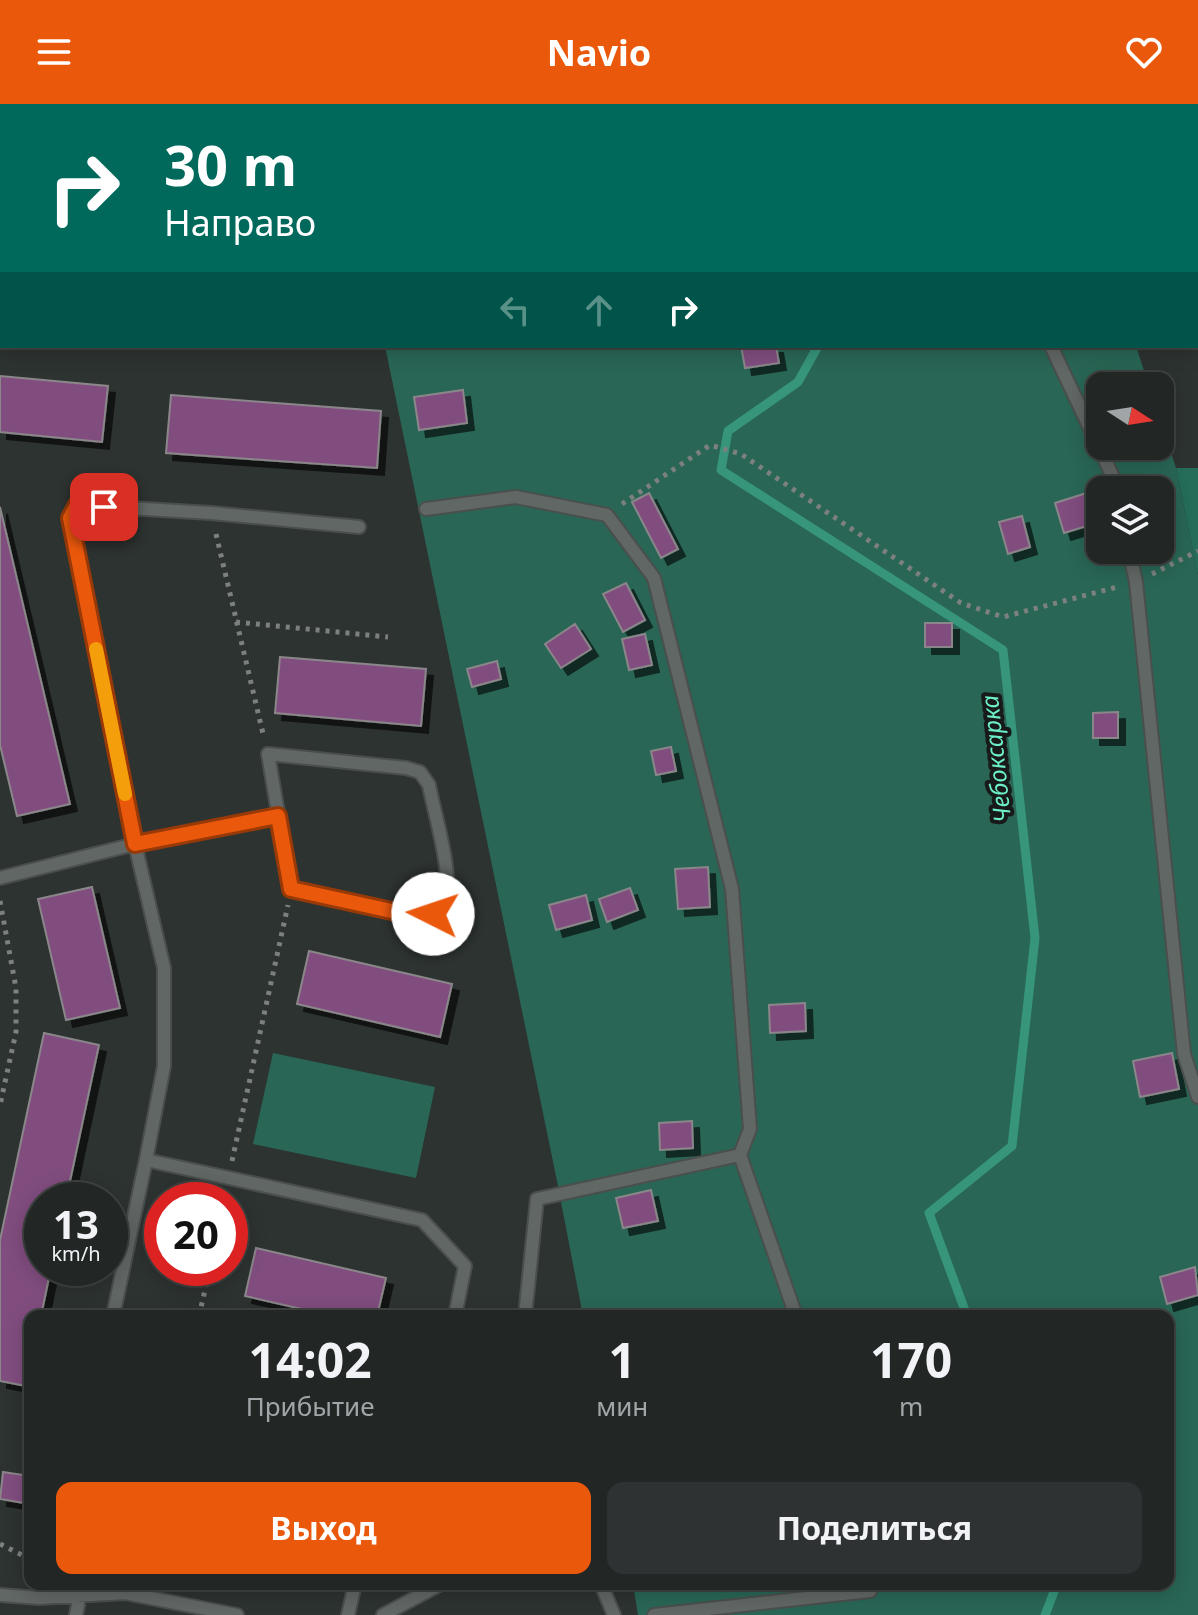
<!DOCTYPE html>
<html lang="ru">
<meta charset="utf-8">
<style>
:root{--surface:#222625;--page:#2e3232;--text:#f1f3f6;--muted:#a2a5a7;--line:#3f4342;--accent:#ea580c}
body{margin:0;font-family:"Noto Sans",sans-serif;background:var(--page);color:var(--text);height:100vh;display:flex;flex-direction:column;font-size:30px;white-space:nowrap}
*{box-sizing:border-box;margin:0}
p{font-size:26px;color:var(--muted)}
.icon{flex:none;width:44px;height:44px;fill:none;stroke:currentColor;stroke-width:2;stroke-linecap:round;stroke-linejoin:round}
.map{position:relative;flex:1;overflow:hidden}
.drawer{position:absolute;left:24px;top:1206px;width:1150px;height:280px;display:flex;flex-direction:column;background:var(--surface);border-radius:16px;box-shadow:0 4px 20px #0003,0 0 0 2px var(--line)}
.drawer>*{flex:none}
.banner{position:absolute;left:0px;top:0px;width:1198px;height:244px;box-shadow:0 4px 20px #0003,0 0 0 2px var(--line);background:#00695c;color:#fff;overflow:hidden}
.needle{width:52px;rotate:102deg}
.controls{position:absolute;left:1086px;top:268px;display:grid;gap:16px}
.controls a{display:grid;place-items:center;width:88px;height:88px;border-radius:16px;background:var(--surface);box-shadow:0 4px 20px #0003,0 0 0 2px var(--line);font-size:40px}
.speed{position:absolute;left:24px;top:1078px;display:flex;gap:16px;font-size:40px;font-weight:700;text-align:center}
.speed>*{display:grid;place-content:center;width:104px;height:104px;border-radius:50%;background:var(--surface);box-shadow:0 4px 20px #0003,0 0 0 2px var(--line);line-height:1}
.speed small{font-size:20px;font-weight:400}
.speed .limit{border:12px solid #d22;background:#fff;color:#111}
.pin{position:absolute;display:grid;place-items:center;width:68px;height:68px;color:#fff;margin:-34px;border-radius:16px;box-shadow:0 4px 12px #0006}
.me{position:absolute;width:88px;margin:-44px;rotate:274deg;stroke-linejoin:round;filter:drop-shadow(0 0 6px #0008)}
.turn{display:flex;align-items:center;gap:28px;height:168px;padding:0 32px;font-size:36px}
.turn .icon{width:104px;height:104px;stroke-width:2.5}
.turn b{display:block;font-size:56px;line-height:68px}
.lanes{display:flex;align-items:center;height:76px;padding:0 32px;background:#0003;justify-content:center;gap:40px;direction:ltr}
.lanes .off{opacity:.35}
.eta{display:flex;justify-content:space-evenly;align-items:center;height:136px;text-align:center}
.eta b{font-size:48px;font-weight:700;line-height:56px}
.cta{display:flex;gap:16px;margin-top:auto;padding:16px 32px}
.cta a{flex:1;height:92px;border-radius:16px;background:var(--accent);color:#fff;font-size:32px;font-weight:700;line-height:92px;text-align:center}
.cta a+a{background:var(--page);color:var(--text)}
header{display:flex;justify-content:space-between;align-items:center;height:104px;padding:0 32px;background:var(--accent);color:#fff;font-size:36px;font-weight:700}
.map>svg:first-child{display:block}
</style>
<header><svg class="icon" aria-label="menu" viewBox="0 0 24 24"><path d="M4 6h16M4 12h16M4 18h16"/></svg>Navio<svg class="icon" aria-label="heart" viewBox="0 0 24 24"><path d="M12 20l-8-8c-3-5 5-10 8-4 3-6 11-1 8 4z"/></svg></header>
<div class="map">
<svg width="1198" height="1511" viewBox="0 0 1198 1511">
<defs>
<filter id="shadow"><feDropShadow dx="7" dy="7" stdDeviation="0" flood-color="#0009"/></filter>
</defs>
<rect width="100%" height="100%" fill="#2d3331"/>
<!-- green -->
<path fill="#296655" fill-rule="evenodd" d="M335 0H1027L1029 2H335Z
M385 242H1136L1149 282H1100V342H1160V315L1176 364 1198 471V1511H638L633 1480H1168V1212H583L557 1077ZM1100 386H1160V446H1100Z
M273 949 435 983 416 1074 253 1040Z"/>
<!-- forest -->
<path fill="#256d59" d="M1027 0H1198V152L1196 2Z
M1176 364H1198V471Z"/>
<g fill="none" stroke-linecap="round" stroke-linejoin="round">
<!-- stream -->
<path stroke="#36957b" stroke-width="9" d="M745 0 747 2
M818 242 798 278 728 327 721 366 1003 546 1035 834 1012 1042 929 1109 967 1212
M1045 1511 1057 1480"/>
</g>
<!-- building -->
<path fill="#814e7f" stroke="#8a868a" stroke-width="2" filter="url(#shadow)" d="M741 242H776L779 259 745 264Z
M0 272 108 282 102 338 0 328Z
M463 286 467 319 419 326 414 293Z
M171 291 381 307 377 364 166 349Z
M1096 386 1100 398V418L1064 429 1055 399Z
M649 389 678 445 661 454 632 398Z
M0 403 70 700 17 712 0 641Z
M1022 412 1030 443 1008 450 999 418Z
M626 479 645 516 623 528 603 490Z
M925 519H952V543H925Z
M575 520 591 545 561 564 545 540Z
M645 530 652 561 629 566 622 535Z
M280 553 426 565 421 622 275 609Z
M497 557 501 575 472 583 467 565Z
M1118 608V634H1093V609Z
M671 643 676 667 656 671 651 647Z
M708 763 710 803 678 805 675 765Z
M92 783 120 904 66 916 38 795Z
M630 784 638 806 607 818 599 795Z
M586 791 592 816 556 826 549 801Z
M309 847 452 880 440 933 297 900Z
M805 899 806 927 770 929 769 901Z
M44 929 99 941 66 1096H42V1164H51L41 1212H30V1264L26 1282 0 1277V1136Z
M1172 949 1179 985 1140 993 1133 957Z
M692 1017 693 1044 660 1046 659 1019Z
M651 1086 658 1117 623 1124 616 1094Z
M256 1144 386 1174 377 1212H332L245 1192Z
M1195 1163 1198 1191 1167 1200 1160 1173Z
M3 1368 30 1372V1400L0 1395Z"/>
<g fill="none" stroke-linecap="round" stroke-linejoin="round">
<!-- lane casing -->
<g stroke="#4a4f4d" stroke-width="16">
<path id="lane" d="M875 0 876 2
M0 207H2
M1051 242 1113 373 1116 386
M426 405 516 393 607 411 654 474 732 785 750 1025 740 1051 537 1095 525 1212
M1129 446 1136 478 1184 950 1198 993
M268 650 406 664 420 668 429 681C434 708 452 767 446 792 442 805 431 810 419 813L291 785Z
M0 774 135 740 278 712
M740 1051 796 1212
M146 1056 164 962V864L135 740 70 414 77 401 211 409 359 423
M113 1212 146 1056 422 1116 465 1162 455 1212
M601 1480 614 1511
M0 1491 39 1494 125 1489 237 1511
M76 1511 80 1491
M348 1511 355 1480
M383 1511 441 1480
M654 1511 870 1487 868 1480"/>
</g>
<!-- path -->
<path stroke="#7c817f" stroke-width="5" stroke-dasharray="4 6" stroke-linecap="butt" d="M1172 0 1173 2
M1196 45 1198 49
M1196 83 1198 81
M622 400 710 341 741 350 961 499 1003 513 1117 483
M216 430 264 634
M1152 470 1198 447
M236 518 388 533
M0 797 16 884V928L0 1001
M232 1057 288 801
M199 1212 210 1164
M0 1440 30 1455"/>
<!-- lane -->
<use href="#lane" stroke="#616764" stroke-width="12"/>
</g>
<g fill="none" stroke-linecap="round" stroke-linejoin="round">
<!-- route casing -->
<g stroke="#983908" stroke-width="20">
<path id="route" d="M104 403 77 401 70 414 135 740 278 712 291 785 419 813 433 810"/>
</g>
<!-- route -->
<use href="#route" stroke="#ea580c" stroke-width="14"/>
<!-- slow -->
<path stroke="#f59e0b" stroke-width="14" d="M96 545 125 690"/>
</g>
<g text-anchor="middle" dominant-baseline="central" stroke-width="8" stroke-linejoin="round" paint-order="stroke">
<!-- water labels -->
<g font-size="24" font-style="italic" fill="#6deec9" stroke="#171a19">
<text transform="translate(995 655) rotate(-96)">Чебоксарка</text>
</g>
</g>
</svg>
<div class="controls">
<a><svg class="needle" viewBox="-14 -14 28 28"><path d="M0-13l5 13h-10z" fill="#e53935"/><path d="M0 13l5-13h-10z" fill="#a2a5a7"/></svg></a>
<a><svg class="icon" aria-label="layers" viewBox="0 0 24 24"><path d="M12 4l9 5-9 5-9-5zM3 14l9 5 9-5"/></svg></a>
</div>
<div class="speed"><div>13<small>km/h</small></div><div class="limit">20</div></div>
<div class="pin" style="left:104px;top:403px;background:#d93025"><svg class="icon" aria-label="arrive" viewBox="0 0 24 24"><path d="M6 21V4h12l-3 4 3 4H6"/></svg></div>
<svg class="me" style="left:433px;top:810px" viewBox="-20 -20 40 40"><circle r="19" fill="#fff"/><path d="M0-13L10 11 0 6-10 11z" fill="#ea580c"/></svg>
<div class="banner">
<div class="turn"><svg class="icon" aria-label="right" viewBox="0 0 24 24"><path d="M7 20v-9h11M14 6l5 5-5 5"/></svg><div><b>30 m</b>Направо</div></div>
<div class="lanes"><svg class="icon off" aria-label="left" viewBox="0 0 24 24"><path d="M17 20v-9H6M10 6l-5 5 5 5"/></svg><svg class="icon off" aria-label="ahead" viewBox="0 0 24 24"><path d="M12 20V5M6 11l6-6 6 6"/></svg><svg class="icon" aria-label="right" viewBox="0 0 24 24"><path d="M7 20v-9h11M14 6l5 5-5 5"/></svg></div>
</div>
<section class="drawer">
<div class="eta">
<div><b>14:02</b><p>Прибытие</p></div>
<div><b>1</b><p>мин</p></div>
<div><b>170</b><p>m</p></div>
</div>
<div class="cta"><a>Выход</a><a>Поделиться</a></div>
</section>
</div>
